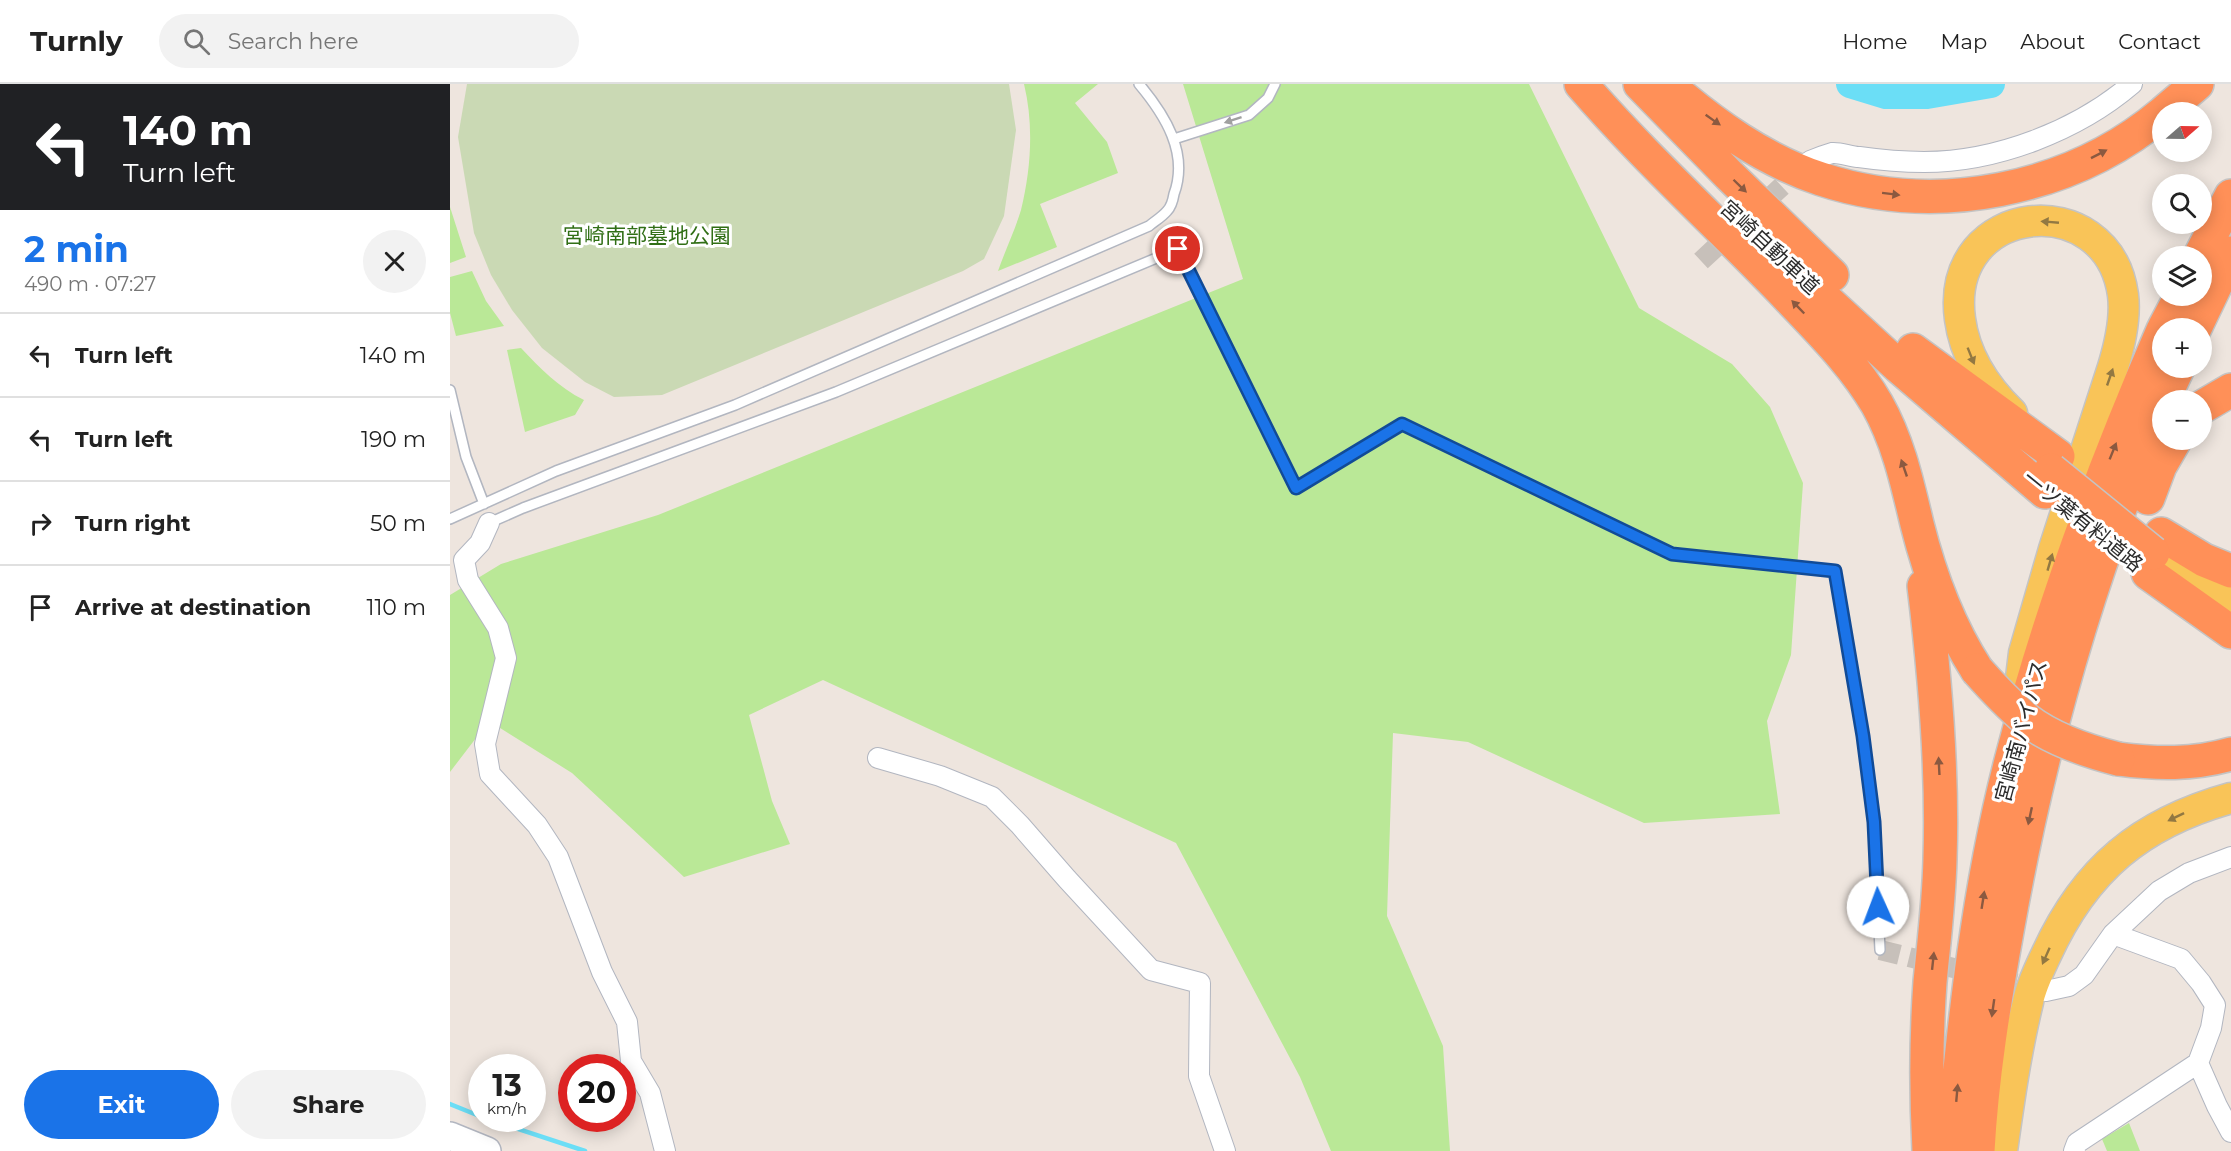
<!DOCTYPE html>
<meta charset="utf-8">
<style>
:root{--surface:#fff;--page:#f2f2f2;--text:#222;--muted:#767676;--line:#e0e0e0;--accent:#1a73e8}
body{margin:0;font-family:Montserrat,"Noto Sans JP",sans-serif;background:var(--page);color:var(--text);height:100vh;display:flex;flex-direction:column;font-size:22px;white-space:nowrap}
*{box-sizing:border-box;margin:0}
p{font-size:20px;color:var(--muted)}
.icon{flex:none;width:33px;height:33px;fill:none;stroke:currentColor;stroke-width:2;stroke-linecap:round;stroke-linejoin:round}
.map{position:relative;flex:1;overflow:hidden}
.drawer{display:flex;flex-direction:column;background:var(--surface);width:450px}
.drawer>*{flex:none}
.hud{background:#202124;color:#fff;overflow:hidden}
.needle{width:39px;rotate:70deg}
.buttons{position:absolute;left:1702px;top:18px;display:grid;gap:12px}
.buttons a{display:grid;place-items:center;width:60px;height:60px;border-radius:50%;background:var(--surface);box-shadow:0 3px 15px #0003;font-size:30px}
.speed{position:absolute;left:18px;top:970px;display:flex;gap:12px;font-size:30px;font-weight:700;text-align:center}
.speed>*{display:grid;place-content:center;width:78px;height:78px;border-radius:50%;background:var(--surface);box-shadow:0 3px 15px #0003;line-height:1}
.speed small{font-size:15px;font-weight:400}
.speed .limit{border:9px solid #d22;background:#fff;color:#111}
.pin{position:absolute;display:grid;place-items:center;width:51px;height:51px;color:#fff;margin:-26px;border:3px solid #fff;border-radius:50%;box-shadow:0 2px 6px #0007}
.me{position:absolute;width:66px;margin:-33px;rotate:358deg;stroke-linejoin:round;filter:drop-shadow(0 0 4px #0008)}
.turn{display:flex;align-items:center;gap:21px;height:126px;padding:0 24px;font-size:27px}
.turn .icon{width:78px;height:78px;stroke-width:2.5}
.turn b{display:block;font-size:42px;line-height:51px}
.round{display:grid;place-items:center;flex:none;width:63px;height:63px;border-radius:32px;background:var(--page)}
.headline{display:flex;align-items:center;justify-content:space-between;height:102px;padding:0 24px}
h1{font-size:36px;font-weight:700;line-height:45px;color:var(--accent)}
.primary-button{display:flex;gap:12px;margin-top:auto;padding:12px 24px}
.primary-button a{flex:1;height:69px;border-radius:36px;background:var(--accent);color:#fff;font-size:24px;font-weight:700;line-height:69px;text-align:center}
.primary-button a+a{background:var(--page);color:var(--text)}
ul{padding:0;list-style:none}
li{display:flex;align-items:center;gap:18px;height:84px;padding:0 24px;border-top:2px solid var(--line)}
li div{flex:1}
li b{display:block;font-size:22px}
li em{font-style:normal}
header{display:flex;align-items:center;gap:36px;box-sizing:border-box;height:84px;padding:0 30px;background:var(--surface);border-bottom:2px solid var(--line)}
header strong{font-size:28px}
nav{display:flex;gap:33px;margin-inline-start:auto;font-size:21px}
.search{width:420px;height:54px;background:var(--page);display:flex;align-items:center;gap:15px;box-sizing:border-box;padding:0 21px;border-radius:33px;color:var(--muted);font-size:22px}
main{display:flex;flex:1;min-height:0}
.map>svg:first-child{display:block}
</style>
<header>
<strong>Turnly</strong>
<div class="search"><svg class="icon" aria-label="search" viewBox="0 0 24 24"><circle cx="10" cy="10" r="6"/><path d="M15 15l6 6"/></svg>Search here</div>
<nav><a>Home</a><a>Map</a><a>About</a><a>Contact</a></nav>
</header>
<main>
<section class="drawer">
<div class="hud">
<div class="turn"><svg class="icon" aria-label="left" viewBox="0 0 24 24"><path d="M17 20v-9H6M10 6l-5 5 5 5"/></svg><div><b>140 m</b>Turn left</div></div>
</div>
<div class="headline"><div><h1>2 min</h1><p>490 m · 07:27</p></div><a class="round"><svg class="icon" aria-label="close" viewBox="0 0 24 24"><path d="M6 6l12 12M18 6L6 18"/></svg></a></div>
<ul>
<li><svg class="icon" aria-label="left" viewBox="0 0 24 24"><path d="M17 20v-9H6M10 6l-5 5 5 5"/></svg><div><b>Turn left</b></div><em>140 m</em></li>
<li><svg class="icon" aria-label="left" viewBox="0 0 24 24"><path d="M17 20v-9H6M10 6l-5 5 5 5"/></svg><div><b>Turn left</b></div><em>190 m</em></li>
<li><svg class="icon" aria-label="right" viewBox="0 0 24 24"><path d="M7 20v-9h11M14 6l5 5-5 5"/></svg><div><b>Turn right</b></div><em>50 m</em></li>
<li><svg class="icon" aria-label="arrive" viewBox="0 0 24 24"><path d="M6 21V4h12l-3 4 3 4H6"/></svg><div><b>Arrive at destination</b></div><em>110 m</em></li>
</ul>
<div class="primary-button"><a>Exit</a><a>Share</a></div>
</section>
<div class="map">
<svg width="1781" height="1067" viewBox="0 0 1781 1067">
<rect width="100%" height="100%" fill="#eee5de"/>
<!-- green -->
<path fill="#bae897" d="M574 0H648L625 19 657 58 668 89 590 120 607 163 548 187C555 167 565 146 571 126 581 85 584 41 574 0Z
M733 0H1079L1189 224 1282 280 1320 323 1353 399 1341 571 1317 637 1330 730 1194 739 1018 658 943 649 937 832 993 962 1000 1067H881L850 993 726 759 373 596 299 631 322 717 340 760 234 793 122 689 39 637 0 688V511L51 480 208 431 793 195Z
M0 123 16 173 0 179Z
M22 187 36 217 54 242 6 252 0 229V193Z
M71 264C91 285 108 303 134 316L125 331 75 348 57 266Z
M1679 1039 1690 1067H1657L1652 1055Z"/>
<!-- cemetery -->
<path fill="#cad9b4" d="M17 0H559L566 46 554 132 534 175 513 187 212 311 164 313 135 298 92 264 62 226 41 191 24 149 8 53Z"/>
<g fill="none" stroke-linecap="round" stroke-linejoin="round">
<!-- stream -->
<path stroke="#6bdef6" stroke-width="4.5" d="M0 1020 32 1033
M38 1035 135 1067"/>
<!-- river -->
<path stroke="#6bdef6" stroke-width="28" d="M1400 0 1436 11H1477L1541 0"/>
<!-- street-tunnel -->
<path stroke="#c7c0ba" stroke-width="20" stroke-dasharray="20 10" stroke-linecap="butt" d="M1251 177 1354 82
M1430 866 1593 906"/>
<!-- lane casing -->
<g stroke="#b2b6c0" stroke-width="12">
<path id="lane" d="M724 55 799 31 818 14 825 0
M0 306 16 373 34 420
M0 435 106 387 285 321 699 142C705 137 712 133 717 127 721 123 723 116 724 110 739 69 715 31 689 0
M39 439 73 424 386 308 728 165 847 404 952 340 1222 470 1385 487 1413 652 1424 738 1430 866"/>
</g>
<!-- street casing -->
<g stroke="#b2b6c0" stroke-width="22">
<path id="street" d="M1360 77C1367 74 1375 71 1382 69 1390 68 1401 73 1409 73 1430 76 1452 78 1474 78 1546 78 1627 47 1682 0
M39 439 30 459 14 476 18 496 48 544 56 574 35 660 40 690 87 741 108 773 152 888 177 938 181 977 200 1009 215 1067
M428 674 490 692 542 713 570 741 617 795 701 886 750 899 749 992 775 1067
M1663 850 1731 875 1751 899 1765 921 1761 944 1748 979 1767 1022 1781 1048
M1596 907 1619 902 1634 891 1663 850 1709 807 1739 789 1781 773
M1624 1067 1627 1059 1748 979"/>
</g>
<!-- secondary casing -->
<g stroke="#b2b6c0" stroke-width="30">
<path id="secondary" d="M0 1052 37 1067"/>
</g>
<!-- primary casing -->
<g stroke="#c4c4c4" stroke-width="33">
<path id="primary" d="M1562 329C1535 303 1515 273 1510 235 1494 117 1658 101 1673 211 1676 235 1670 260 1663 283L1604 465 1574 569 1569 611
M1720 469 1781 514
M1552 1067C1559 1017 1566 967 1578 918 1581 902 1589 886 1596 871 1635 785 1691 739 1781 714"/>
</g>
<!-- highway casing -->
<g stroke="#c4c4c4" stroke-width="36">
<path id="highway" d="M1131 0C1195 74 1269 141 1337 212 1369 246 1403 279 1427 320 1448 357 1457 398 1467 440 1480 492 1498 541 1527 586
M1190 0 1279 91 1382 191
M1217 0C1262 39 1313 76 1371 95 1486 133 1620 107 1713 29
M1714 28 1747 0
M1312 157 1449 283 1595 408
M1750 172 1781 112
M1714 244 1731 212
M1745 244 1781 169
M1463 266 1608 372
M1713 316 1728 284
M1752 323 1781 306
M1698 414 1710 382 1725 356
M1711 450 1754 476 1781 487
M1698 489 1781 548
M1474 502C1485 592 1493 685 1490 775 1489 817 1484 857 1480 898 1476 954 1476 1011 1479 1067
M1668 675C1707 680 1743 681 1781 670
M1502 1067C1514 937 1528 804 1561 677 1599 530 1652 386 1713 246
M1528 1067C1532 993 1544 920 1557 847 1589 666 1640 486 1713 317"/>
</g>
<!-- lane -->
<use href="#lane" stroke="#fff" stroke-width="9"/>
<!-- street -->
<use href="#street" stroke="#fff" stroke-width="20"/>
<!-- secondary -->
<use href="#secondary" stroke="#fff" stroke-width="27"/>
<!-- primary -->
<use href="#primary" stroke="#f9c458" stroke-width="30"/>
<!-- highway -->
<use href="#highway" stroke="#ff9058" stroke-width="33"/>
<!-- highway-bridge casing -->
<g stroke="#c4c4c4" stroke-width="36" stroke-linecap="butt">
<path id="highway-bridge" d="M1601 386 1703 469
M1527 586C1543 604 1559 621 1577 636 1603 656 1637 667 1668 675"/>
</g>
<!-- highway-bridge -->
<use href="#highway-bridge" stroke="#ff9058" stroke-width="33"/>
</g>
<!-- one-way arrows -->
<defs><path id="oneway-solid" d="M-6-.8H1V-3.2L6.5 0L1 3.2V.8H-6Z" transform="scale(1.5)"/></defs>
<use fill="#a0a0a0" href="#oneway-solid" transform="translate(783 36) rotate(162)"/>
<g fill="#8b5940">
<use href="#oneway-solid" transform="translate(1263 36) rotate(35)"/>
<use href="#oneway-solid" transform="translate(1649 70) rotate(-27)"/>
<use href="#oneway-solid" transform="translate(1290 102) rotate(44)"/>
<use href="#oneway-solid" transform="translate(1441 110) rotate(7)"/>
<use href="#oneway-solid" transform="translate(1348 223) rotate(-134)"/>
<use href="#oneway-solid" transform="translate(1663 367) rotate(-68)"/>
<use href="#oneway-solid" transform="translate(1454 384) rotate(-109)"/>
<use href="#oneway-solid" transform="translate(1489 682) rotate(-93)"/>
<use href="#oneway-solid" transform="translate(1580 732) rotate(102)"/>
<use href="#oneway-solid" transform="translate(1533 816) rotate(-81)"/>
<use href="#oneway-solid" transform="translate(1483 877) rotate(-84)"/>
<use href="#oneway-solid" transform="translate(1543 924) rotate(98)"/>
<use href="#oneway-solid" transform="translate(1507 1009) rotate(-85)"/>
</g>
<g fill="#927842">
<use href="#oneway-solid" transform="translate(1600 138) rotate(-175)"/>
<use href="#oneway-solid" transform="translate(1521 272) rotate(68)"/>
<use href="#oneway-solid" transform="translate(1660 293) rotate(-71)"/>
<use href="#oneway-solid" transform="translate(1600 478) rotate(-74)"/>
<use href="#oneway-solid" transform="translate(1726 733) rotate(154)"/>
<use href="#oneway-solid" transform="translate(1596 872) rotate(114)"/>
</g>
<g fill="none" stroke-linecap="round" stroke-linejoin="round">
<!-- route casing -->
<g stroke="#114b97" stroke-width="15">
<path id="route" d="M728 165 846 404 952 340 1222 470 1385 487 1413 652 1424 738 1428 823"/>
</g>
<!-- route -->
<use href="#route" stroke="#1a73e8" stroke-width="10"/>
</g>
<g text-anchor="middle" dominant-baseline="central" stroke-width="6" stroke-linejoin="round" paint-order="stroke">
<!-- park labels -->
<g font-size="21" fill="#316f16" stroke="#fff">
<text x="197" y="151">宮崎南部墓地公園</text>
</g>
<!-- street labels -->
<g font-size="21" fill="#2c2c2c" stroke="#fff">
<text transform="translate(1320 163) rotate(43)">宮崎自動車道</text>
<text transform="translate(1633 437) rotate(39)">一ツ葉有料道路</text>
<text transform="translate(1571 647) rotate(-75)">宮崎南バイパス</text>
</g>
</g>
</svg>
<div class="buttons">
<a><svg class="needle" viewBox="-14 -14 28 28"><path d="M0-13l5 13h-10z" fill="#e53935"/><path d="M0 13l5-13h-10z" fill="#767676"/></svg></a>
<a><svg class="icon" aria-label="search" viewBox="0 0 24 24"><circle cx="10" cy="10" r="6"/><path d="M15 15l6 6"/></svg></a>
<a><svg class="icon" aria-label="layers" viewBox="0 0 24 24"><path d="M12 4l9 5-9 5-9-5zM3 14l9 5 9-5"/></svg></a>
<a>+</a>
<a>−</a>
</div>
<div class="speed"><div>13<small>km/h</small></div><div class="limit">20</div></div>
<div class="pin" style="left:728px;top:165px;background:#d93025"><svg class="icon" aria-label="arrive" viewBox="0 0 24 24"><path d="M6 21V4h12l-3 4 3 4H6"/></svg></div>
<svg class="me" style="left:1428px;top:823px" viewBox="-20 -20 40 40"><circle r="19" fill="#fff"/><path d="M0-13L10 11 0 6-10 11z" fill="#1a73e8"/></svg>
</div>
</main>
